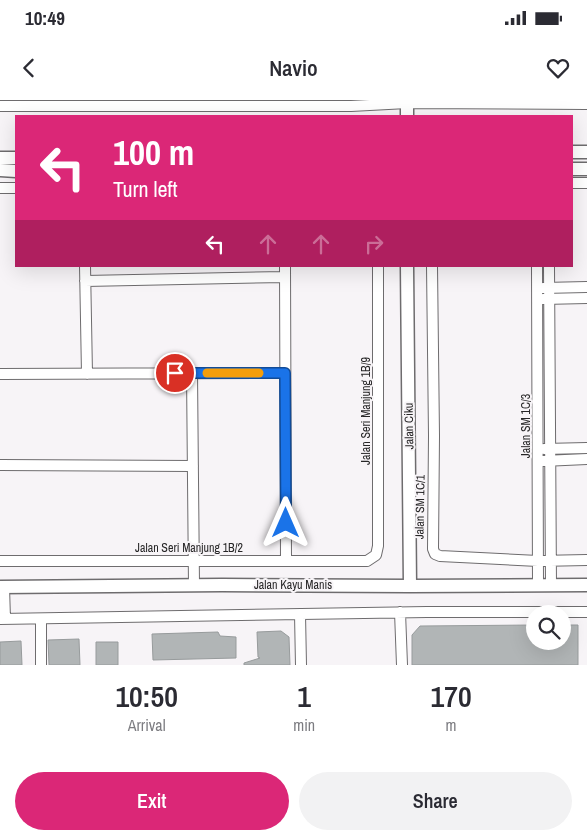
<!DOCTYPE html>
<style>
:root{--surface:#fff;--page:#f2f2f3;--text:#2b2b33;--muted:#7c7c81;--accent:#db2777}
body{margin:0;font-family:"Archivo Narrow",sans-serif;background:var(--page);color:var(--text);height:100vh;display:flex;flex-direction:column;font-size:19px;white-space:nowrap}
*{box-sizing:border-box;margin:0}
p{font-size:16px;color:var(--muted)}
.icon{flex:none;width:28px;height:28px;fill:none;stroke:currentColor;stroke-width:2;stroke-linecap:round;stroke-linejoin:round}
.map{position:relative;height:565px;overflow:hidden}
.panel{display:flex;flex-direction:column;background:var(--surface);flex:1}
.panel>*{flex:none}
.hud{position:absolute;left:15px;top:15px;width:558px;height:152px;border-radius:0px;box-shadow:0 5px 20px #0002;background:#db2777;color:#fff;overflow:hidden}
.buttons{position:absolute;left:526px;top:505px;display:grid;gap:10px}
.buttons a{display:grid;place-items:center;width:45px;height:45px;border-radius:50%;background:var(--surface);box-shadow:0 5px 20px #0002;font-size:25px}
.pin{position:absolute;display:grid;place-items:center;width:42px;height:42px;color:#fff;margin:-21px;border:2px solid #fff;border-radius:50%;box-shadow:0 1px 5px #0007}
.me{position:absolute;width:55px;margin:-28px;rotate:0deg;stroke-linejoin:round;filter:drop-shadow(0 0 4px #0008)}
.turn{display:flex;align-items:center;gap:18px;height:105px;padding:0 15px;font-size:22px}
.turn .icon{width:65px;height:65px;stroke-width:2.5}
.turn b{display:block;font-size:35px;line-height:42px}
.lanes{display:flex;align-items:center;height:48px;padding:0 15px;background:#0003;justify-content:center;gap:25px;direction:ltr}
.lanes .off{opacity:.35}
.eta{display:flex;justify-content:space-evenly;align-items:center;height:85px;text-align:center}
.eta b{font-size:30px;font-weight:600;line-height:35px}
.action{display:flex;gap:10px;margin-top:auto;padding:10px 15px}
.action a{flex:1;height:58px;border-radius:30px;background:var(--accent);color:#fff;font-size:20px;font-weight:600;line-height:58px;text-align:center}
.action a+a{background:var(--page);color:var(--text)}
.status{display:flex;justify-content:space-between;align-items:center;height:35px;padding:0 25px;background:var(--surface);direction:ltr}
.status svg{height:14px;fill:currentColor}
header{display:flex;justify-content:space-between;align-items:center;height:65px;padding:0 15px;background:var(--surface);font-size:22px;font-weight:600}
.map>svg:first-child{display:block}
</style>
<div class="status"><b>10:49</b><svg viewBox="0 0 49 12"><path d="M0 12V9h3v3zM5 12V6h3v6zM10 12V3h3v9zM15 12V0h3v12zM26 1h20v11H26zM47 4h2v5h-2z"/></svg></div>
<header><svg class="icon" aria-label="back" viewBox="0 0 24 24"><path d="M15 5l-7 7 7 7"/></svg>Navio<svg class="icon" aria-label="heart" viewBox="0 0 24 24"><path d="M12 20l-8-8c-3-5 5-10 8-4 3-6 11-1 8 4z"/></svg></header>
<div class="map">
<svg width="587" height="565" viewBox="0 0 587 565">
<rect width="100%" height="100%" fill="#f7f4f7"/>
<!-- building -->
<path fill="#b1b5b6" stroke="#979b9c" d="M535 525V541H562V525H578V565H412V535L420 526Z
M281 531 289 537 290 565H244V563L260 558 258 557 257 532Z
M218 532 220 536 236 537V558L153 560 152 534Z
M79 539 80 565H49L48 540Z
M21 541 22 565H0V542Z
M96 542H118V565H96Z"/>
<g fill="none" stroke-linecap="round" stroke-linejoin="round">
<!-- minor casing -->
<g stroke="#6e6c6e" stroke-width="12">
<path id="minor" d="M0 6H351L407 3 587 4
M571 83H587
M0 88H16
M85 166 87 274
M285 166 286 461
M432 166 434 336 433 449 435 454 440 456 538 461 587 460
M537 166 538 485
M549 166 551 485
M85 181 285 177
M543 188 587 187
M543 199 587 198
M192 273 194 485
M0 274 285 273
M544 349 587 348
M543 361 587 359
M0 365 193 366
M0 461H367L376 455 378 446V166
M4 487 5 519
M400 512 402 565
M300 514 301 565
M0 519 427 512H587
M41 519V565"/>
</g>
<!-- tertiary casing -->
<g stroke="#6e6c6e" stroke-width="15">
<path id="tertiary" d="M407 16V0
M571 52H587
M0 58H16
M571 69H587
M0 70 16 71
M407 166 410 486
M0 487 222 485 410 486 587 485"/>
</g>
<!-- minor -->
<use href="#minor" stroke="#fff" stroke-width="10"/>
<!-- tertiary -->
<use href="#tertiary" stroke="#fff" stroke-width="12"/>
</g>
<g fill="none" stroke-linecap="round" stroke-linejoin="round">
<!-- route casing -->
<g stroke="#114b97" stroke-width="12">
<path id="route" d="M175 273H285L286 423"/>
</g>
<!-- route -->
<use href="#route" stroke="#1a73e8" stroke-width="9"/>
<!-- slow -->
<path stroke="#f59e0b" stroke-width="9" d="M207 273H259"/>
</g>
<g text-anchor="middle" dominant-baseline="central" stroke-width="4" stroke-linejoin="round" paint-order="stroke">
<!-- street labels -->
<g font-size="12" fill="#272627" stroke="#f7f4f7">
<text transform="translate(366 311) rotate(-90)">Jalan Seri Manjung 1B/9</text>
<text transform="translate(409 326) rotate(-91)">Jalan Ciku</text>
<text transform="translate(526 326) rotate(-90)">Jalan SM 1C/3</text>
<text transform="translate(420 407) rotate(-89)">Jalan SM 1C/1</text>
<text x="189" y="448">Jalan Seri Manjung 1B/2</text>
<text x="293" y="485">Jalan Kayu Manis</text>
</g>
</g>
</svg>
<div class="buttons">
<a><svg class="icon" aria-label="search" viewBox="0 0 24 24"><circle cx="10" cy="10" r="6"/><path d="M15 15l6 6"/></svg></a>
</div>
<div class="pin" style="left:175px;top:273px;background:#d93025"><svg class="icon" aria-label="arrive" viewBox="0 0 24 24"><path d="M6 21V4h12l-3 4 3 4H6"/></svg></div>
<svg class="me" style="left:286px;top:423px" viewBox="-20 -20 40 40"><path d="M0-17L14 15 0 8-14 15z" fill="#1a73e8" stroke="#fff" stroke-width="4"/></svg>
<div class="hud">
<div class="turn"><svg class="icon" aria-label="left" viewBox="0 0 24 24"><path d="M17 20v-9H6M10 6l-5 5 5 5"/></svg><div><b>100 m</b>Turn left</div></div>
<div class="lanes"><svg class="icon" aria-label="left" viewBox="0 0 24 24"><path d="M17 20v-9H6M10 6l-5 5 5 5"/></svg><svg class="icon off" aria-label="ahead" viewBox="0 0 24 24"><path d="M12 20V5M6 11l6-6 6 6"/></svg><svg class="icon off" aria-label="ahead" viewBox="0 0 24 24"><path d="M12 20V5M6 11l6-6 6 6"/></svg><svg class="icon off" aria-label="right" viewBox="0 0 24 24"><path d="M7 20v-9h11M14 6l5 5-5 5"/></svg></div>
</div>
</div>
<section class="panel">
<div class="eta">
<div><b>10:50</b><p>Arrival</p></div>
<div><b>1</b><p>min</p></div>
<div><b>170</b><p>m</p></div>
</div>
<div class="action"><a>Exit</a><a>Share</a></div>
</section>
